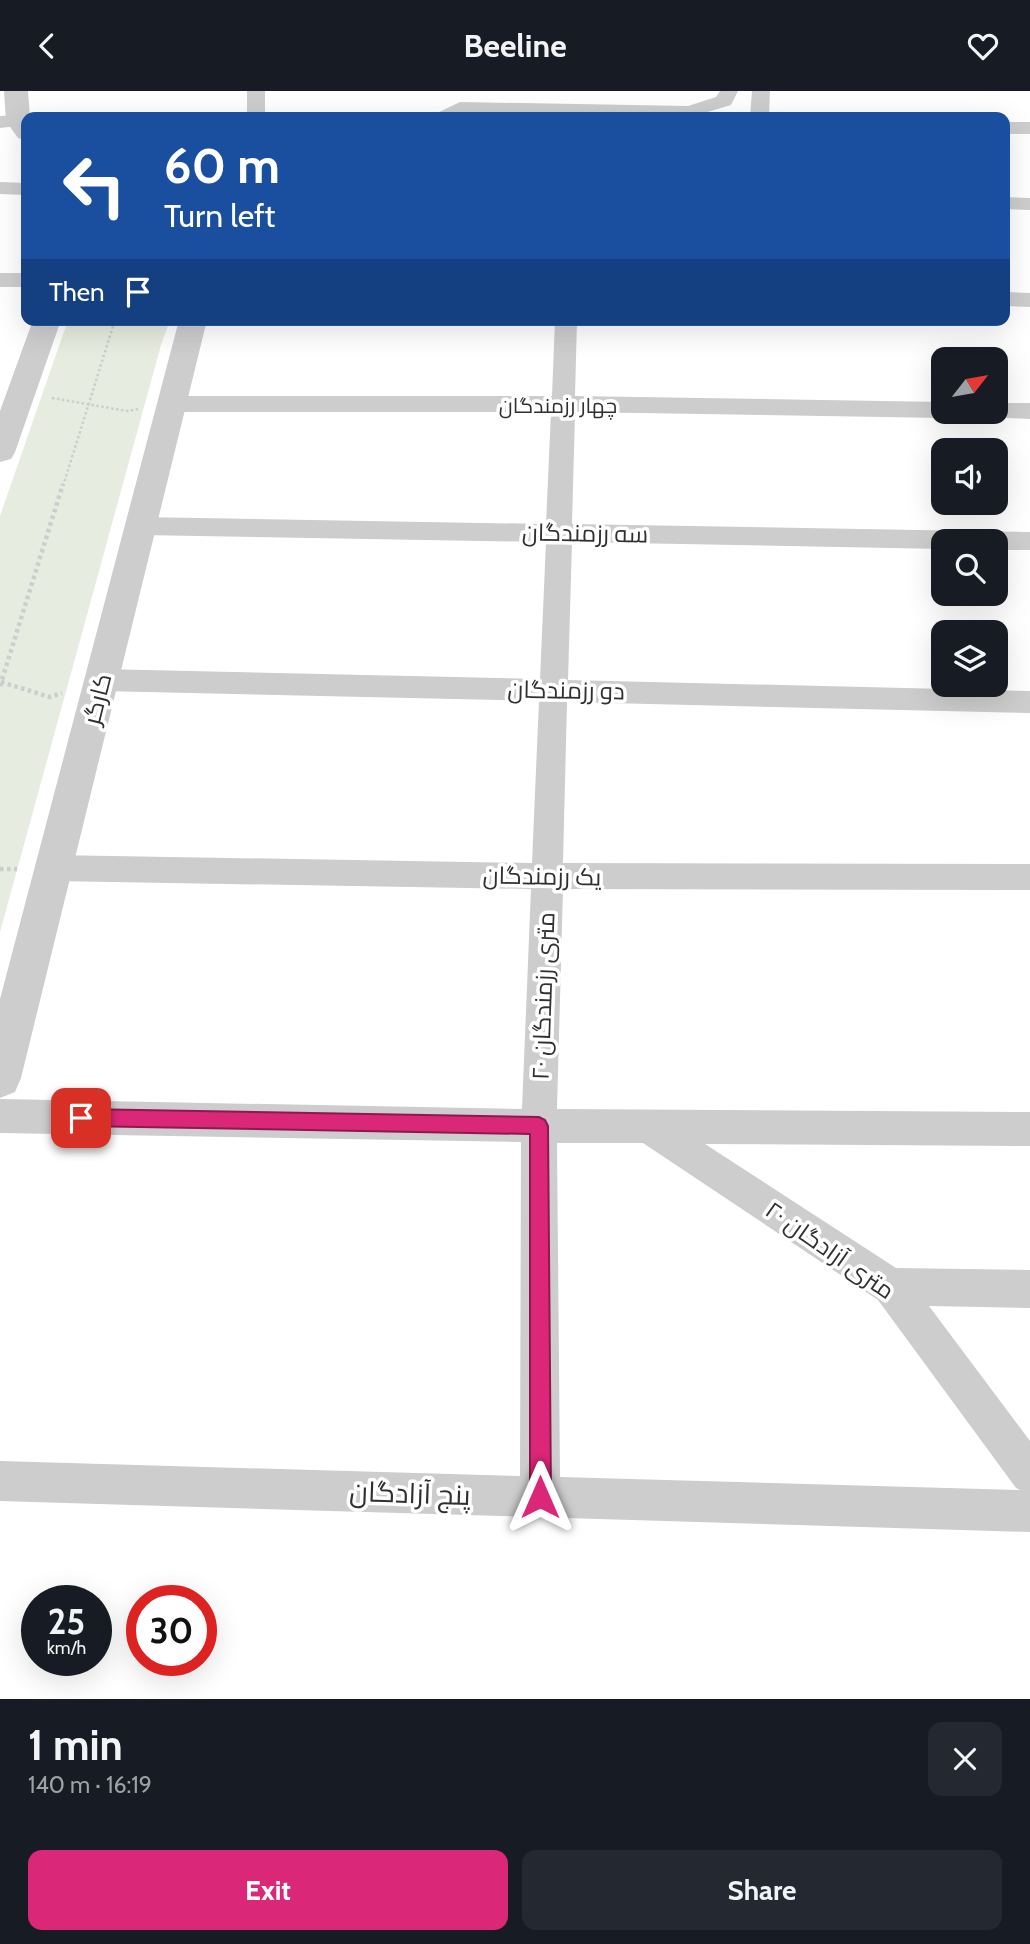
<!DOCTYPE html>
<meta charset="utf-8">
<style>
:root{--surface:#171b24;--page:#242831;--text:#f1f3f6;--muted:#9ea1a6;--accent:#db2777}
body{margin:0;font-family:Cabin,Cairo,sans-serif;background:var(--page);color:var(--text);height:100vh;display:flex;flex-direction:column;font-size:26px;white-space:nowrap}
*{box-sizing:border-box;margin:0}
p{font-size:23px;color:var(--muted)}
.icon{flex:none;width:38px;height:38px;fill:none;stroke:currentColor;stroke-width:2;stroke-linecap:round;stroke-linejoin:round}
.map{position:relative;height:1608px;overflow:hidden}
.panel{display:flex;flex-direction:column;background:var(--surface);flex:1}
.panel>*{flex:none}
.hud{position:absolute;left:21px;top:21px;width:989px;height:214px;border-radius:14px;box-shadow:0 7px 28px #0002;background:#1a4fa0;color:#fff;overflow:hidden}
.needle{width:46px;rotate:59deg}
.tools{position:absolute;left:931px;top:256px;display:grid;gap:14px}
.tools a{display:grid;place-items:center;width:77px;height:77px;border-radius:14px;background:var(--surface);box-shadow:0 7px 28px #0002;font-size:35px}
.speed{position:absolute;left:21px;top:1494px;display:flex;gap:14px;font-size:35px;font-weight:700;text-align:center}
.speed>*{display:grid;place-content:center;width:91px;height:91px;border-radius:50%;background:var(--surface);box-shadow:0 7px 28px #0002;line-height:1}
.speed small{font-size:18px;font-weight:400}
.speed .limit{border:10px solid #d22;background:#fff;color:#111}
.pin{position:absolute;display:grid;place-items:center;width:60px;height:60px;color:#fff;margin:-30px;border-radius:14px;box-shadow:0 4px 10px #0006}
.me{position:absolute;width:77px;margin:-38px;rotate:0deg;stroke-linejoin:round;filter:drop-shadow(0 0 5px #0008)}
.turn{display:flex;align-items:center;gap:24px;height:147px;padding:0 28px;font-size:32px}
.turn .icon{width:91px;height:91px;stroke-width:2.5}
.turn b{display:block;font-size:49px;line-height:60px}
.then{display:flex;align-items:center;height:66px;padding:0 28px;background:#0003;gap:14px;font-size:26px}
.round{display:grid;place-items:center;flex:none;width:74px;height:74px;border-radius:14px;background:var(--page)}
.head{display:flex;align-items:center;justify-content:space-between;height:119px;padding:0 28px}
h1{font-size:42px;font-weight:800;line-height:52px}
.cta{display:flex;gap:14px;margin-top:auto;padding:14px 28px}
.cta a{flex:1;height:80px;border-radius:14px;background:var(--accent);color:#fff;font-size:28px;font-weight:800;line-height:80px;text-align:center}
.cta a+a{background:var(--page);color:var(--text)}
header{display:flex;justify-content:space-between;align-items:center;height:91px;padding:0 28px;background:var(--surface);font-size:32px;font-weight:800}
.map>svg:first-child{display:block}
</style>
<header><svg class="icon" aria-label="back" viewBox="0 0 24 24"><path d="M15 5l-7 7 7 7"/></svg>Beeline<svg class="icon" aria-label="heart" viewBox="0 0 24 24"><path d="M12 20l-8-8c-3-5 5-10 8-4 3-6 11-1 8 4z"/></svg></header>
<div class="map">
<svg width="1030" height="1608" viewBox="0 0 1030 1608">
<rect width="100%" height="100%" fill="#fff"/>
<!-- green -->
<path fill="#e6ecdf" d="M68 229H170L161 254 0 841V425Z"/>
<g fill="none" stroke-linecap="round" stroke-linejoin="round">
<!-- path-far1 -->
<path stroke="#cdcdcd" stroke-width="2.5" stroke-dasharray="2.5 2.5" stroke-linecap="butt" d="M52 307 127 320 139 318
M63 395 115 229"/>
<!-- path -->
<path stroke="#cdcdcd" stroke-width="4.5" stroke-dasharray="3.5 3.5" stroke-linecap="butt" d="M1 591 50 606 62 602
M0 595 63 393
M0 778H17"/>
<!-- minor -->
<path fill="#cdcdcd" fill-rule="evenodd" d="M247 0H265V26H247Z
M720 0H738L731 14 691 26 464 23 458 26H434L437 22 460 11 688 15 716 6Z
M752 0H770L769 26H750Z
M18 24 26 28 25 34 0 37V25Z
M1004 31H1030V43H1004Z
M0 91 26 92V104L0 103Z
M1004 106 1030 107V119L1004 118Z
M0 182H26V196H0Z
M1004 201 1030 202V216L1004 215Z
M555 229H577L575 305 943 311V320H954L951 325 943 327 575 321 572 433 1030 441V459H996V450H943V458L572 451 568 589 1030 600V622L567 611 563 772 1030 773V799L563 798 557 1018 1030 1021V1055L705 1053 896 1177 1030 1179V1217L929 1215 1030 1350V1441L0 1410V1370L520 1385 521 1051 0 1042V1008L522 1018 531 798 54 790 43 786 38 777 43 768 54 764 532 772 539 610 102 600 92 597 88 589 92 581 102 578 540 588 546 451 141 444 132 441 128 435 132 429 141 426 546 433 551 321H172L164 318 160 313 164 308 172 305H552ZM557 1052H643L878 1209 1016 1397 1020 1399 560 1386Z
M996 312H1030V328L988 326 984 320H996Z"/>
<!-- tertiary -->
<path fill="#cdcdcd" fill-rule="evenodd" d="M4 0H28L30 26H26V49L18 47 6 30Z
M33 229H61L15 361 11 368 0 371V320Z
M179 229H207L21 987 15 1001 0 1007V908Z"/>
</g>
<!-- route -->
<path fill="#db2777" stroke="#8e194d" stroke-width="2" d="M81 1018 539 1026 545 1029 548 1035 551 1406 548 1413 540 1416 533 1413 530 1406V1043L81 1035 75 1033 72 1027 75 1021Z"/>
<g text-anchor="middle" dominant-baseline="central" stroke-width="7" stroke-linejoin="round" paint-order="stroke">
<!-- far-street labels -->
<g font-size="21" fill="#303030" stroke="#fff">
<text x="558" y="314">چهار رزمندگان</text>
</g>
<!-- street labels -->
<g font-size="24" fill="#303030" stroke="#fff">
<text transform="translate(585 442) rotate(1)">سه رزمندگان</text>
<text transform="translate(566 599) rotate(1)">دو رزمندگان</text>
<text transform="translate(97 608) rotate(-76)">کارگر</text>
<text transform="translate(542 785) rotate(1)">یک رزمندگان</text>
<text transform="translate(543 905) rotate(-88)">۲۰ متری رزمندگان</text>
<text transform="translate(830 1159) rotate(35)">۲۰ متری آزادگان</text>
</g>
<!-- near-street labels -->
<g font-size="28" fill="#303030" stroke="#fff">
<text transform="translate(410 1402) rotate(2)">پنج آزادگان</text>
</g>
</g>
</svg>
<div class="tools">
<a><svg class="needle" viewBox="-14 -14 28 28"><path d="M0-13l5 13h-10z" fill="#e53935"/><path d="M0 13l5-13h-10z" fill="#9ea1a6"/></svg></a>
<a><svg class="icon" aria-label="sound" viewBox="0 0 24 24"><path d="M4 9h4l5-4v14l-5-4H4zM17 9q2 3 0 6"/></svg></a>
<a><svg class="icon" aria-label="search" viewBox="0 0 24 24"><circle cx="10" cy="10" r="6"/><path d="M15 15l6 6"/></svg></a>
<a><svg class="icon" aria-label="layers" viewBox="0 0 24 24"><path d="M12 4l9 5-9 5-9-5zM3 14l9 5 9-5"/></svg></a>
</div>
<div class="speed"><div>25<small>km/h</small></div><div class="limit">30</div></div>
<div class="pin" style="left:81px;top:1027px;background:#d93025"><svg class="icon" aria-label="arrive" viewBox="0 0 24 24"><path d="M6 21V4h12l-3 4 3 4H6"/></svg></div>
<svg class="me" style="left:540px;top:1406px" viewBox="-20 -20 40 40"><path d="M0-17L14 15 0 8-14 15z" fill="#db2777" stroke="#fff" stroke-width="4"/></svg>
<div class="hud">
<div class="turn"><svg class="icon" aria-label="left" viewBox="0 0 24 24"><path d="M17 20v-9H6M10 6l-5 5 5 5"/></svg><div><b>60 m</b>Turn left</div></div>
<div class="then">Then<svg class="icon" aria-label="arrive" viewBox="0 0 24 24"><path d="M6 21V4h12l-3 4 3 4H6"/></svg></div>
</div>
</div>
<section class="panel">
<div class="head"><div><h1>1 min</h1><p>140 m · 16:19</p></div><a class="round"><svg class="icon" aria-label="close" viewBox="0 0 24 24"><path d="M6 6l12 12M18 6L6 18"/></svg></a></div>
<div class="cta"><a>Exit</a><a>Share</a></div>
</section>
